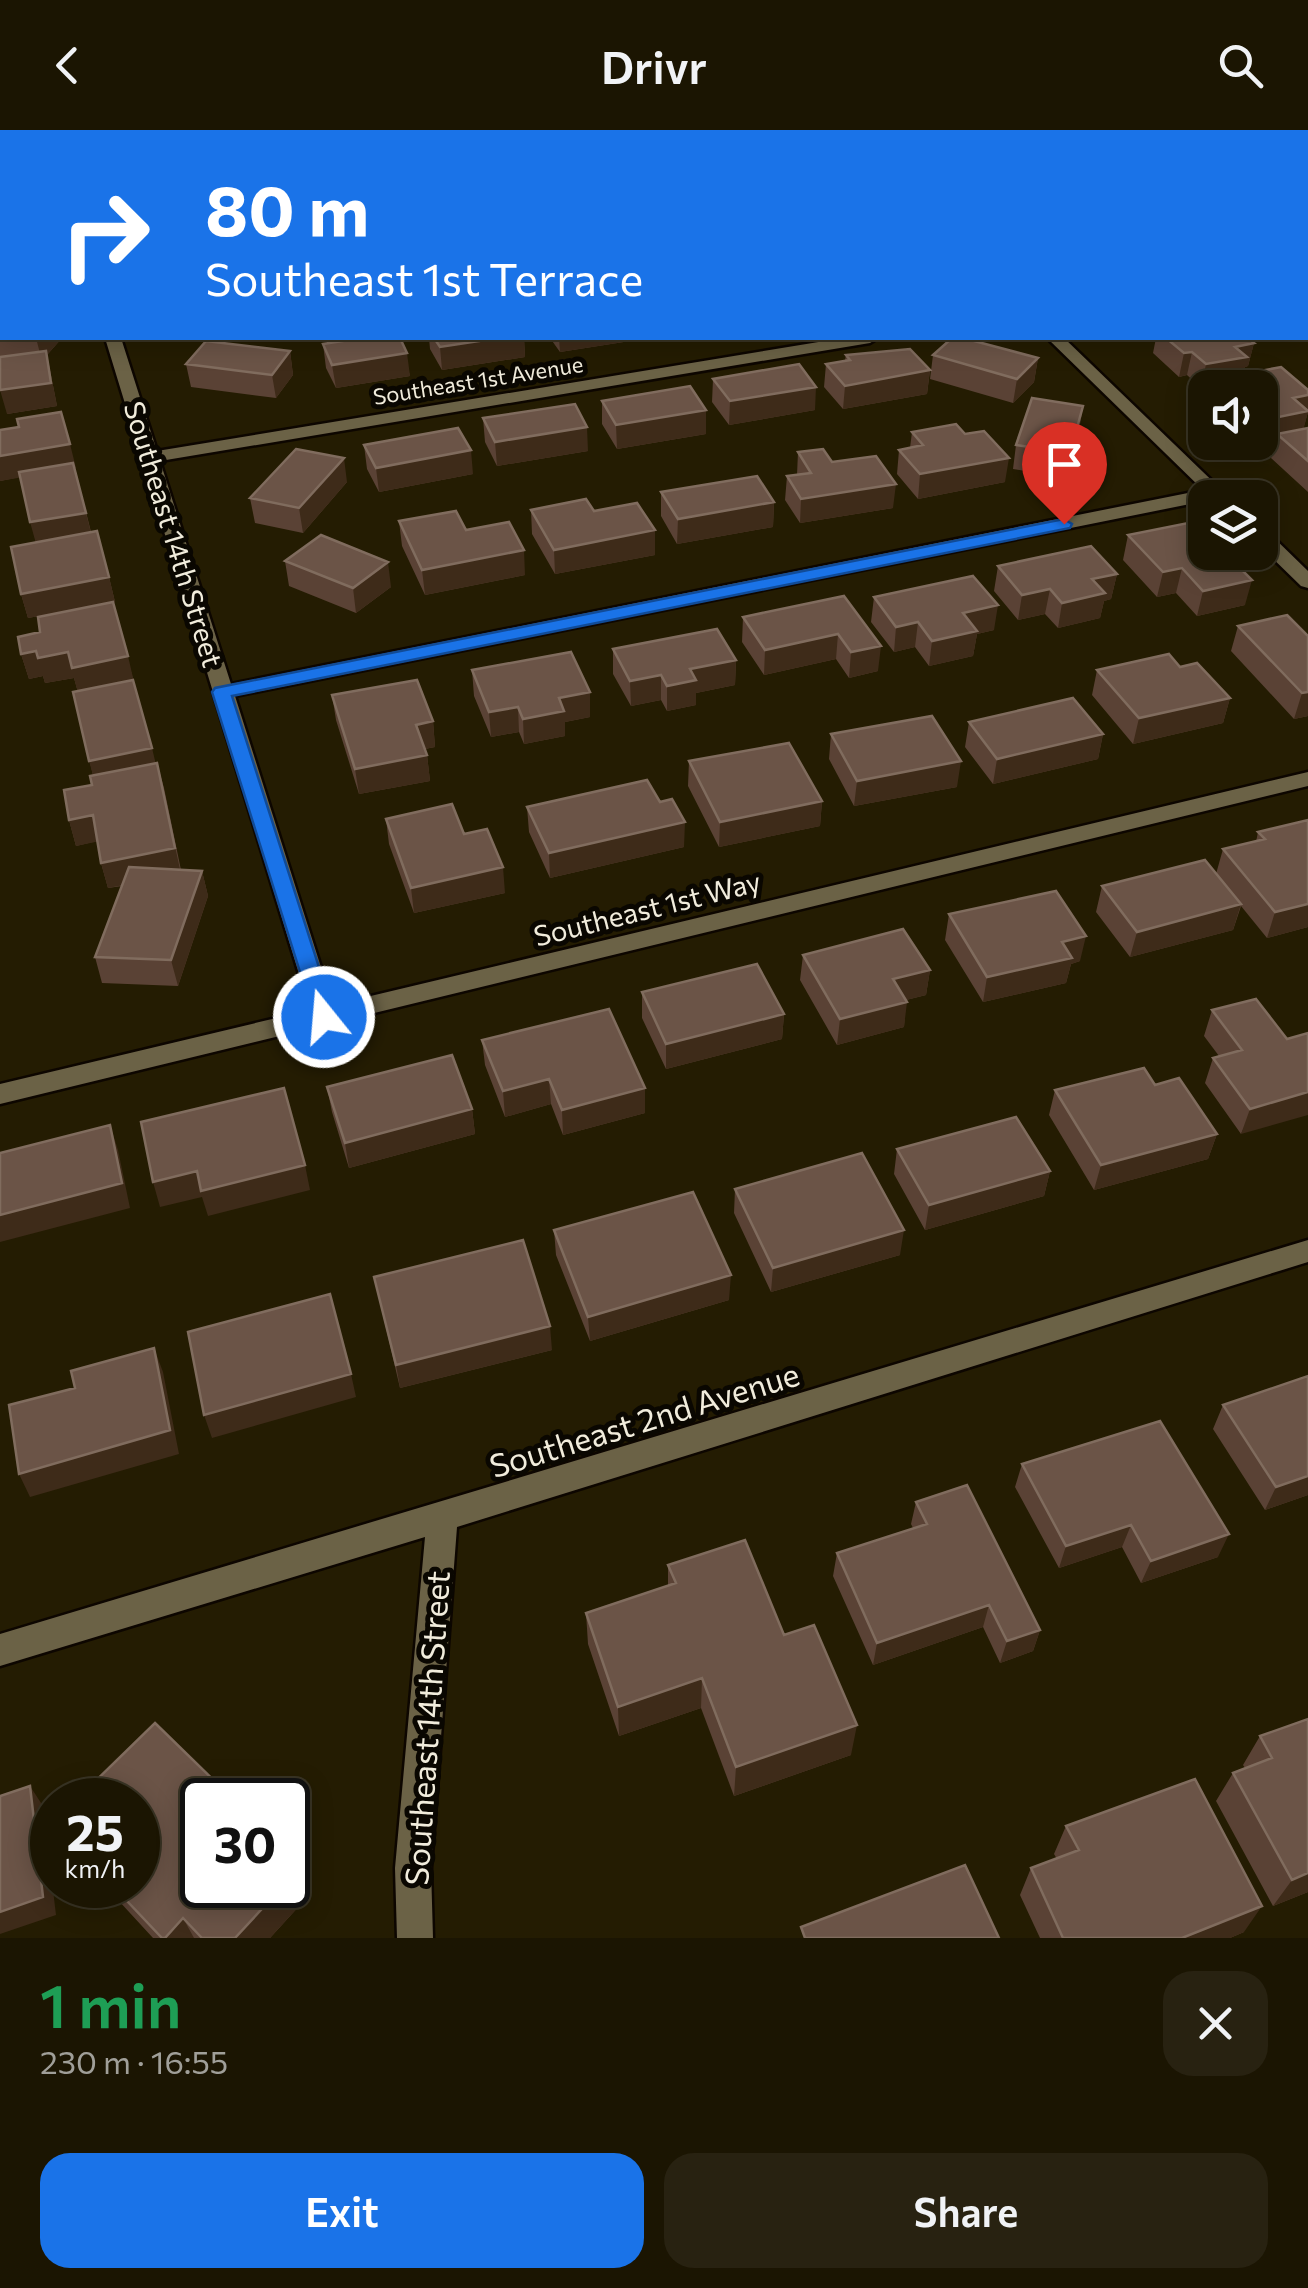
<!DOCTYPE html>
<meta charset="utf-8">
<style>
:root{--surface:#1b1502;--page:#282211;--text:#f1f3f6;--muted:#a09f99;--line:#393424;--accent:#1a73e8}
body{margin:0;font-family:Commissioner,sans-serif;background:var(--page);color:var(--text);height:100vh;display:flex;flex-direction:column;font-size:38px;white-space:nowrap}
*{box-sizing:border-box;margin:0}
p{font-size:32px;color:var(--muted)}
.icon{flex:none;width:55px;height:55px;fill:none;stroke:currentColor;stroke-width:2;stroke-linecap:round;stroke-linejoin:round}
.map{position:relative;height:1808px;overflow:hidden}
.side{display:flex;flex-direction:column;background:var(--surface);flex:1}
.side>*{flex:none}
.top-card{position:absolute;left:0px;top:0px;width:1310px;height:210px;box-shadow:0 5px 25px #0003,0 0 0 2px var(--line);background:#1a73e8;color:#fff;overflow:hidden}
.controls{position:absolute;left:1188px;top:240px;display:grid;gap:20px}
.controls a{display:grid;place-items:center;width:90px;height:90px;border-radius:20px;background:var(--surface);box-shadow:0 5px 25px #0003,0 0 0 2px var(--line);font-size:50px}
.speed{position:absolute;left:30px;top:1648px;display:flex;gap:20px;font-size:50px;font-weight:700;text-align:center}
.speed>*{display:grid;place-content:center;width:130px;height:130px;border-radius:50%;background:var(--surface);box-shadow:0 5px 25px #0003,0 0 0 2px var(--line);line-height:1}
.speed small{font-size:25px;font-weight:400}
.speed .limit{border:5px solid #111;border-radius:15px;background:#fff;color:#111}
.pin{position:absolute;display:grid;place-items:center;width:85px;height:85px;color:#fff;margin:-102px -42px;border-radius:50% 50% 50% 0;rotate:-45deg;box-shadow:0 0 10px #0007}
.pin .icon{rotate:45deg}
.me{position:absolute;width:110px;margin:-55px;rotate:343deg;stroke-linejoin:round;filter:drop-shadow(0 0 8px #0008)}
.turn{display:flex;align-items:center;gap:35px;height:210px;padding:0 40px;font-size:45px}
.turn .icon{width:130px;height:130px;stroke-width:2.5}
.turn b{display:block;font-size:70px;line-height:85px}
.round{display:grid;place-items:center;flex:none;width:105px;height:105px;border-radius:30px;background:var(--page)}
.headline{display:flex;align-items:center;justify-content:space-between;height:170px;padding:0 40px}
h1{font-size:60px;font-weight:600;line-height:75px;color:#1e9e55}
.button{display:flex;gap:20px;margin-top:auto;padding:20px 40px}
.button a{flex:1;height:115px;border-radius:30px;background:var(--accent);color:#fff;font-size:40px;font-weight:600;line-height:115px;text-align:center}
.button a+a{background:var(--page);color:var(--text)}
header{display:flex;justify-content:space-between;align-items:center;height:130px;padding:0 40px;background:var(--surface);font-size:45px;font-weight:600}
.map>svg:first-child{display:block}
</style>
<header><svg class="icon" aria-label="back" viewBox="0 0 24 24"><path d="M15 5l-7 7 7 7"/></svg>Drivr<svg class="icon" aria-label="search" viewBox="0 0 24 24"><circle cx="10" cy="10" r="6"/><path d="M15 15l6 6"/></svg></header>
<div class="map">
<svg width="1308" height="1808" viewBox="0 0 1308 1808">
<rect width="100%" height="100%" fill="#241c02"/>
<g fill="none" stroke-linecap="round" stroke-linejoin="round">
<!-- minor casing -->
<g stroke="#0d0600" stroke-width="5">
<path id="minor" d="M463 0H477L479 2H465Z
M811 0H826L828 2H813Z
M1166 0H1181L1183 2H1168Z
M0 15H2V23H0Z
M0 160H2V170H0Z
M105 208H121L157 321 843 208H878L870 213 160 331 231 554 1203 360 1047 208H1064L1230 368H1205V371L235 566 333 875 1308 642V656L0 974V954L310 880Z
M1260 399 1267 401 1308 441V458L1301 456 1260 416Z
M1308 1110V1132L457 1397 431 1738 433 1808H397L395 1738 425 1407 0 1536V1504Z"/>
</g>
<!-- minor -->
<use href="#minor" fill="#6b6246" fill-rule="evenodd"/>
</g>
<!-- wall -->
<path fill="#5a4235" d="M158 0H242L241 2H159Z
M0 180H2V208H62L47 225 57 276 7 284 5 227 0 226Z
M346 208H400L410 246 336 258 326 238 323 214 347 211Z
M429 208H524L525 227 442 240 430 219Z
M550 208H630V211L560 222Z
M1156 208H1247L1254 213 1248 236 1245 237 1243 244 1281 237 1308 260V282L1303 299 1308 298V362L1271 328 1276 310 1262 313 1260 311V258H1211L1212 256 1201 258 1187 245 1179 247 1153 223Z
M290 221 293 245 276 268 191 257 186 234Z
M846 225 930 240 927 264 843 279 824 257 826 234 845 230Z
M933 225 1038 228 1034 252 1013 273 930 249Z
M713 249 815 280 729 295 712 272Z
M602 271 706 280V304L617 319 602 294Z
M1083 276 1079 300 1065 347 1013 339 1016 315Z
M61 282 91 402 97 401 109 447 115 472 113 473 155 633H157L164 658 181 740 202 741 208 766 178 856 102 853 95 827 122 756 108 758 101 733 97 711 76 716 69 690 64 660 92 655 90 646 93 645 73 562H78L74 548 45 553 43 546 29 549 21 524 18 507 40 502 38 487 93 476 28 488 21 464 11 417 36 412 20 347 0 351V300L19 297 17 289Z
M483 288 588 321 497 336 485 312Z
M912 302 1005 352 918 369 897 344 899 320 910 318Z
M364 315 473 344 379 362 367 339Z
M798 322 832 332 893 378 800 393 785 370 787 346 797 345Z
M347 352 303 403 255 393 250 368Z
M661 362 774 372 773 397 677 414 661 386Z
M531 380 594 381 655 425 555 444 532 404Z
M399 391 466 400 525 445 425 465 402 416Z
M1128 405 1245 475 1197 486 1176 463 1157 467 1123 430Z
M285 431 391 457 356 483 289 456Z
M998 436 1117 444 1111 469 1104 471 1100 488 1058 498 1045 484 1018 490 994 461Z
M844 466 878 541 849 548 836 529 764 545 742 512 743 487Z
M874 467 994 500 977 504 973 526 929 536 915 517 894 522 871 492Z
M1287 485 1308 586 1294 589 1231 521 1238 496Z
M613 519 736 530 735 555 696 563V575L667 581 661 570 631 576 613 544Z
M1180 537 1230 568 1223 593 1133 614 1092 565 1097 540Z
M472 540 590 562V587L565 592V606L524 614 519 602 491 607 474 566Z
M332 565 433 591 435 617 425 619 427 625 430 651 359 664 336 590Z
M969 592 1103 604 1098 629 993 654 965 617Z
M831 604 957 657 854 676 829 629Z
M689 631 822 671 820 696 719 717 688 656Z
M660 672 684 717 550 748 529 702 527 677Z
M386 689 464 704 505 763 414 783 389 714Z
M1308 690V797L1267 808 1241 776 1233 800 1130 827 1096 782 1102 756 1216 744 1223 719 1256 712 1258 702Z
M949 784 1080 831 1071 834 1066 853 983 872 945 810Z
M803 825 930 840 926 865 906 870 904 897 837 915 800 850Z
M642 862 784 884 782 909 666 939 642 888Z
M1212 880 1287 909 1241 1004 1205 953 1213 928 1219 926 1204 906Z
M482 910 645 983 563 1005 551 974 505 987 485 935Z
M1155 955 1217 1004 1208 1029 1094 1060 1049 985 1055 960Z
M327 957 472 979 475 1004 349 1038 332 982Z
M897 1019 1050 1041 1044 1066 925 1100 894 1044Z
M735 1059 900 1125 771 1162 734 1083Z
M554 1100 729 1170 590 1211 556 1125Z
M374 1147 552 1220 400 1258Z
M1308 1246V1365L1265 1380 1213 1299 1223 1275Z
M1022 1334 1218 1427 1141 1453 1122 1417 1059 1438 1015 1357Z
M916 1372 1040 1500 1033 1521 1000 1533 983 1497 873 1535 833 1446 837 1423 913 1398 911 1394Z
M668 1435 784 1505 851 1625 734 1666 701 1578 619 1606 588 1514 586 1483 668 1456Z
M1308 1589V1762L1273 1776 1216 1671 1233 1643 1245 1638 1243 1635 1260 1606Z
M1066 1696 1244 1802 1230 1808H1040L1020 1765 1031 1738 1057 1729 1054 1724Z
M108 1755H138L311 1763 270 1808H153L118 1770Z"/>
<!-- shaded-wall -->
<path fill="#3e2b19" d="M553 0H620V2H553Z
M0 48H2V71L0 64Z
M2 111V135H0V112Z
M36 208H62L47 225 57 276 7 284 0 260 42 231Z
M499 208H524L525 227 442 240 440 217Z
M559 208H630V211L560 222Z
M1254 213 1248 236 1245 237 1242 250H1213L1212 256 1201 258 1206 234 1235 217Z
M290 221 293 245 276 268 272 245Z
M1192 222 1187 245 1179 247 1184 223Z
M407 223 410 246 336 258 332 235Z
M1038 228 1034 252 1013 273 1017 249Z
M930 240 927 264 843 279 845 256Z
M816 257 815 280 729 295 730 271Z
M1308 265V282L1302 305 1277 304 1276 310 1262 313 1269 289 1293 268Z
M1083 276 1079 300 1065 347 1070 323Z
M706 280V304L617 319 616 295Z
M587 297 588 321 497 336 495 312Z
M70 314 76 338 0 351V326Z
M471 320 473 344 379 362 376 338Z
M344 328 347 352 303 403 299 378Z
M1009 328 1005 352 918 369 920 344Z
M896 354 893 378 800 393 801 369Z
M774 372 773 397 677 414 678 389Z
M86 383 92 407 37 417 30 392Z
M655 400V425L555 444 554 420Z
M524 420 525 445 425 465 422 440Z
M388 432 391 457 356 483 353 458Z
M1182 438 1176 463 1157 467 1163 442Z
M1117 444 1111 469 1104 471 1100 488 1058 498 1062 473 1092 449Z
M109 447 115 472 28 488 21 464Z
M1252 450 1245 475 1197 486 1203 461Z
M1050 459 1045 484 1018 490 1022 465Z
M998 475 994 500 977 504 973 526 929 536 932 511 963 483Z
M918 492 915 517 894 522 896 497Z
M838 504 836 529 764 545 765 520Z
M881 516 878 541 849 548 851 522Z
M36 521 128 526 134 552 78 563 74 548 45 553 43 546 29 549 21 524Z
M736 530 735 555 696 563V575L667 581V556L690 539Z
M661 545V570L631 576 630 551Z
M590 562V587L565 592V606L524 614 523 589 559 568Z
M1308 562V586L1294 589 1302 563Z
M1230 568 1223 593 1133 614 1139 588Z
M518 577 519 602 491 607 489 582Z
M433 591 435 617 419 620 416 595Z
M1103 604 1098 629 993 654 997 629Z
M152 618 158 643 96 656 89 631Z
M427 625 430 651 359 664 355 639Z
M961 631 957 657 854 676 857 651Z
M157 633 181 744 108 758 101 733Z
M822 671 820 696 719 717 720 692Z
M93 685 100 711 76 716 69 690Z
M685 692 684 717 550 748 549 723Z
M503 737 505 763 414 783 411 758Z
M202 741 208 766 178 856 171 830Z
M1241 774 1233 800 1130 827 1137 802Z
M1308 774V797L1267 808 1275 782Z
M1086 806 1080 831 1071 834 1066 853 983 872 987 847 1062 812Z
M930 840 926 865 890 874 893 849Z
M907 872 904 897 837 915 840 889Z
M784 884 782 909 666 939V914Z
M549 949 551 974 505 987 503 961Z
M645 958V983L563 1005 562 980Z
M1308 962V985L1241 1004 1250 979Z
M472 979 475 1004 349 1038 345 1013Z
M110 995 118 1020 130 1078 0 1112V1085Z
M1217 1004 1208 1029 1094 1060 1101 1035Z
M305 1035 310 1060 208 1086 202 1067 160 1077 153 1052 197 1041Z
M1050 1041 1044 1066 925 1100 929 1075Z
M904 1100 900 1125 771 1162 773 1138Z
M731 1145 729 1170 590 1211 588 1187Z
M550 1196 552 1220 400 1258 396 1235Z
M154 1218 163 1242 179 1324 30 1367 19 1344Z
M351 1244 356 1267 212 1308 204 1285Z
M1308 1346V1365L1265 1380 1276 1357Z
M1131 1395 1122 1417 1059 1438 1066 1416Z
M1229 1404 1218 1427 1141 1453 1151 1431Z
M989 1475 983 1497 873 1535 877 1513Z
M1040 1500 1033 1521 1000 1533 1007 1511Z
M702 1548 701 1578 619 1606 618 1577Z
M857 1595 851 1625 734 1666 736 1637Z
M30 1656 43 1676 56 1785 0 1804V1782Z
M301 1736 311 1763 270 1808H235L284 1755H288V1751Z
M1308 1743V1762L1273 1776 1292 1750Z
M1262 1776 1244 1802 1230 1808H1182Z
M183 1788 194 1808H165Z"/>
<!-- building -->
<path fill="#6b5447" stroke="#806c5e" stroke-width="2.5" d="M370 0H414L416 2H371Z
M592 0H628L625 2H588Z
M700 0H746L745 2H698Z
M1287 0H1308V12V2H1286Z
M0 24H2V48H0Z
M0 81H2V111L0 112Z
M0 180H2V204H0Z
M348 208H400L407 223 332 235 323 214 349 210Z
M434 208H499L440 217Z
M952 208H963L1038 228 1017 249 933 225Z
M1166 208H1247L1254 213 1235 217 1247 227 1206 234 1192 222 1184 223Z
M206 211 290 221 272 245 186 234Z
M910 219 930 240 845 256 826 234 850 230 846 225Z
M46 221 51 253 0 260V227Z
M799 234 816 257 730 271 713 249Z
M1281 237 1308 260V265L1293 268 1308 281 1269 289 1260 281V258H1221L1213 250Z
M690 256 706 280 616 295 602 271Z
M1032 268 1083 276 1070 323 1016 315Z
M575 274 587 297 495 312 483 288Z
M61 282 70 314 0 326V300L19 297 17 289Z
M956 294 965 304 984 301 1009 328 920 344 899 320 923 315 912 302Z
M458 298 471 320 376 338 364 315Z
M1308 298V331L1277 304Z
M296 319 344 328 299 378 250 368Z
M823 319 832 332 876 326 896 354 801 369 787 346 811 343 798 322Z
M73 333 86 383 30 392 19 342Z
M757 346 774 372 678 389 661 362Z
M586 369 594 381 637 373 655 400 554 420 531 380Z
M456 381 466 400 509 392 524 420 422 440 399 391Z
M1193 392 1205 404V422H1224L1252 450 1203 461 1182 438 1163 442 1128 405Z
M97 401 109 447 21 464 11 417Z
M321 405 388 432 353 458 285 431Z
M1091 416 1117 444 1092 449 1105 463 1062 473 1050 459 1022 465 998 436Z
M973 446 998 475 963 483 977 501 932 511 918 492 896 497 874 467Z
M844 466 881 516 851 522 838 504 765 520 743 487Z
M113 472 128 526 72 538 68 522 38 528 36 521 21 524 18 507 40 502 38 487Z
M1287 485 1308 506V562L1302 563 1238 496Z
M717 499 736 530 690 539 696 550 667 556 661 545 630 551 613 519Z
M571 522 590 562 559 568 564 581 523 589 518 577 489 582 472 540Z
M1169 524 1180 537 1197 533 1230 568 1139 588 1097 540Z
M133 550 152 618 89 631 73 562Z
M417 550 433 591 416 595 427 625 355 639 332 565Z
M1073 568 1103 604 997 629 969 592Z
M932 586 961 631 857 651 831 604Z
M789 613 822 671 720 692 689 631Z
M157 633 175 718 101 733 93 685 69 690 64 660 92 655 90 646Z
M647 650 660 672 672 669 685 692 549 723 527 677Z
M452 674 464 704 487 699 503 737 411 758 386 689Z
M1308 690V774L1275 782 1223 719 1265 709 1258 702Z
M1205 730 1241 774 1137 802 1102 756Z
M129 737 202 741 171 830 95 827Z
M1056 761 1086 806 1062 812 1072 828 987 847 949 784Z
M903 799 930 840 893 849 907 872 840 889 803 825Z
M757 834 784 884 666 914 642 862Z
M1256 869 1287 909 1308 903V962L1250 979 1213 928 1242 920 1212 880Z
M609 879 645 958 562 980 549 949 503 961 482 910Z
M452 925 472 979 345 1013 327 957Z
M1144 938 1155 955 1179 948 1217 1004 1101 1035 1055 960Z
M284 958 305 1035 201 1061 197 1041 153 1052 141 992Z
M1016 987 1050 1041 929 1075 897 1019Z
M110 995 122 1053 0 1085V1023Z
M862 1023 904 1100 773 1138 735 1059Z
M693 1062 731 1145 588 1187 554 1100Z
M523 1110 550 1196 396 1235 374 1147Z
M330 1164 351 1244 204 1285 188 1202Z
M154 1218 170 1300 19 1344 9 1275 75 1258 71 1241Z
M1308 1246V1346L1276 1357 1223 1275Z
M1160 1291 1229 1404 1151 1431 1131 1395 1066 1416 1022 1334Z
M967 1355 1040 1500 1007 1511 989 1475 877 1513 837 1423 927 1394 916 1372Z
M745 1410 784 1505 814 1495 857 1595 736 1637 702 1548 618 1577 586 1483 676 1453 668 1435Z
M1308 1589V1743L1292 1750 1233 1643 1272 1628 1260 1606Z
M155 1593 234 1670H202V1755H284L235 1808H202L183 1788 165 1808H162L112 1755H138V1670H76Z
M1195 1649 1262 1776 1182 1808H1063L1031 1738 1079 1720 1066 1696Z
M30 1656 43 1767 0 1782V1666Z
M288 1723 301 1736 288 1751Z
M965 1735 999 1808H805L801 1797Z"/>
<!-- route -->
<path fill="#1a73e8" stroke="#114b97" stroke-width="2.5" d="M1064 389 1072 394 1070 398 232 566 335 887 332 893H316L212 562 215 558Z"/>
<g text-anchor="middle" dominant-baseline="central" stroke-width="10" stroke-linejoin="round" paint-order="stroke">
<!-- far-street labels -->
<g font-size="22" fill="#f1ecdc" stroke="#0a0701">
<text transform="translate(478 250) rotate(-9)">Southeast 1st Avenue</text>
</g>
<!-- street labels -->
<g font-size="28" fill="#f1ecdc" stroke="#0a0701">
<text transform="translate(174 404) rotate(73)">Southeast 14th Street</text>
<text transform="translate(647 778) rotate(-14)">Southeast 1st Way</text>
</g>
<!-- near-street labels -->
<g font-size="32" fill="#f1ecdc" stroke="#0a0701">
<text transform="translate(644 1289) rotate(-17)">Southeast 2nd Avenue</text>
<text transform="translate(426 1598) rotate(-86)">Southeast 14th Street</text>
</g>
</g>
</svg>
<div class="controls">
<a><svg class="icon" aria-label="sound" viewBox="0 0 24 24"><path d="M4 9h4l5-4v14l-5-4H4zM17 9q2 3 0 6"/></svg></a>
<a><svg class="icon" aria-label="layers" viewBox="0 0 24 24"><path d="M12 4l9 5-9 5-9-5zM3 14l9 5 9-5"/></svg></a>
</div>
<div class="speed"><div>25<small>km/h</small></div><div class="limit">30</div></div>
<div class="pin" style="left:1064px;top:394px;background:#d93025"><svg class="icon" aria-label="arrive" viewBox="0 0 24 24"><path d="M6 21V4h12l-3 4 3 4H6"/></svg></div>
<svg class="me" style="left:324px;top:887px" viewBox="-20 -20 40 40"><circle r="17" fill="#1a73e8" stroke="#fff" stroke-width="3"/><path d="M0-11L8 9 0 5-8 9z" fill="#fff"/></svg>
<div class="top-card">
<div class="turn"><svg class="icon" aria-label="right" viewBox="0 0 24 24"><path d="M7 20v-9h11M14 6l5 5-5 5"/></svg><div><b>80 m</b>Southeast 1st Terrace</div></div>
</div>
</div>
<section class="side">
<div class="headline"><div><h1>1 min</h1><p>230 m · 16:55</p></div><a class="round"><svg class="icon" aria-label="close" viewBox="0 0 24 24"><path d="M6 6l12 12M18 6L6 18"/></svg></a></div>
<div class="button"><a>Exit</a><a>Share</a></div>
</section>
